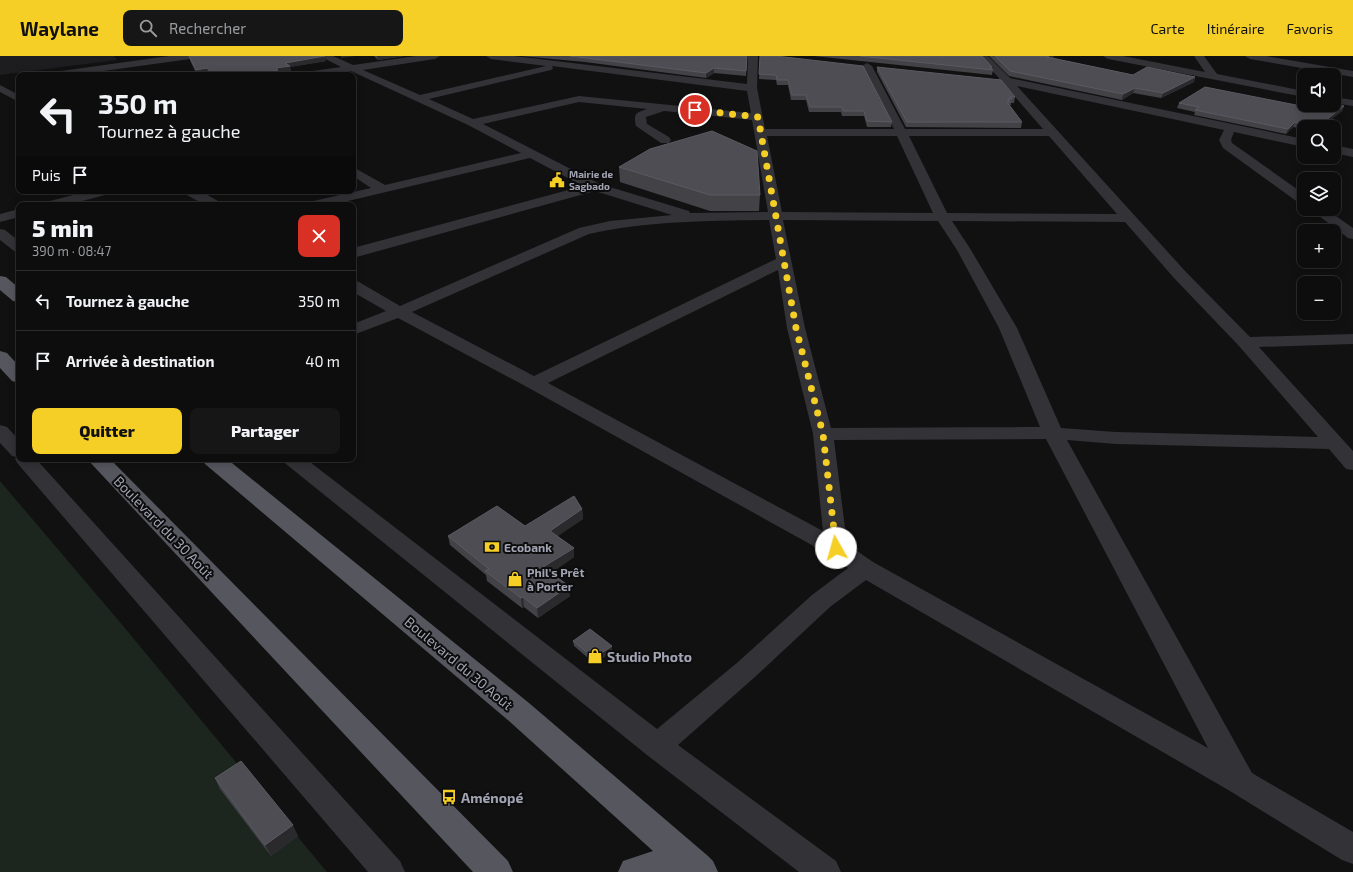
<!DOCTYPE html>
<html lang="fr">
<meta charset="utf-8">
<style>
:root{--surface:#0d0d0e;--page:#161617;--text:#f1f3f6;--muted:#9a9c9e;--line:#2d2d2e;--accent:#f5ce26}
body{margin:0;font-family:"Exo 2",sans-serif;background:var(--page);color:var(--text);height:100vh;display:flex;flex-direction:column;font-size:15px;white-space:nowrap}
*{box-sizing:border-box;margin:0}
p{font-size:13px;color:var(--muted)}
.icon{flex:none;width:22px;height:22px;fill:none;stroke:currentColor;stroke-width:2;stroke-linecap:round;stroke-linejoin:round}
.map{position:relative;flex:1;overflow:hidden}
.sheet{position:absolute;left:16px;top:146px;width:340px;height:260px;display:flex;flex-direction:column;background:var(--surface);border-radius:8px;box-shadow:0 2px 10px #0003,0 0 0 1px var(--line)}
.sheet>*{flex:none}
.top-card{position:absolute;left:16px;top:16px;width:340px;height:122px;border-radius:8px;box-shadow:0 2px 10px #0003,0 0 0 1px var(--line);background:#0d0d0e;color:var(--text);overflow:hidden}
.controls{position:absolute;left:1297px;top:12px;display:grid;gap:8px}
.controls a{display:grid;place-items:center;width:44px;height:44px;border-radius:8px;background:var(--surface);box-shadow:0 2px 10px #0003,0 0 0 1px var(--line);font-size:20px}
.pin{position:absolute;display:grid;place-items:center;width:34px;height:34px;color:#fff;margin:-17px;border:2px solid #fff;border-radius:50%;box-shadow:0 1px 4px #0007}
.me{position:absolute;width:44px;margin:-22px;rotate:353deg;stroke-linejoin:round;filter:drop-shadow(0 0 3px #0008)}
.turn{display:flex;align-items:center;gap:14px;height:84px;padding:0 16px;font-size:18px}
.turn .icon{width:52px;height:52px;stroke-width:2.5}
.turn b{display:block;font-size:28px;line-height:34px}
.then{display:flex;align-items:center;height:38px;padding:0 16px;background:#0003;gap:8px;font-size:15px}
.round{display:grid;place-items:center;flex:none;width:42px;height:42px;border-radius:8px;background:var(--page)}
.summary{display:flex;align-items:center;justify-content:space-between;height:68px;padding:0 16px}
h1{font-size:24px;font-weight:800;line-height:30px}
.action{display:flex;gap:8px;margin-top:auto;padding:8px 16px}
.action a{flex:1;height:46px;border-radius:8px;background:var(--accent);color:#111;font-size:16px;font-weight:800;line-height:46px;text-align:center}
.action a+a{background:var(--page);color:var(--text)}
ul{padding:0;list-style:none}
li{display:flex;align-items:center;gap:12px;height:60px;padding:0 16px;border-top:1px solid var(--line)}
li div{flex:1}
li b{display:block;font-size:15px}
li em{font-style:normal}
header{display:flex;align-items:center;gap:24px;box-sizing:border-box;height:56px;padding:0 20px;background:var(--accent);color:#111}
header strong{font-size:19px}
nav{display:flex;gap:22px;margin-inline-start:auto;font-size:14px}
.search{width:280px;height:36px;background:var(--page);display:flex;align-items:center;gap:10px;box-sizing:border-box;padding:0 14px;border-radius:8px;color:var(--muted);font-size:15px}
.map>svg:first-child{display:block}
</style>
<header>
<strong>Waylane</strong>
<div class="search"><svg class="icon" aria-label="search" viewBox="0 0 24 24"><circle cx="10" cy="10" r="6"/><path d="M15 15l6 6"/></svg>Rechercher</div>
<nav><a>Carte</a><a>Itinéraire</a><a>Favoris</a></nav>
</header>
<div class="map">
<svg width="1353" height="816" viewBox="0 0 1353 816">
<rect width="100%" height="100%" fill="#111112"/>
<!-- built -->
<path fill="#1d1d1f" d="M0 0H114L117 4 0 19Z"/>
<!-- green -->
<path fill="#1d251f" d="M0 425 119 565 327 816H0Z"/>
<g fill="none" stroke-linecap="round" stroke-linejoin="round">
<!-- minor -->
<path fill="#323237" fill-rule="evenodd" d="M169 0H195L190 3 75 19H49L54 16Z
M320 0H333L353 9 416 0H440L435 3 363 14 420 39 546 10 491 3 486 0H514L747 28 748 0H758L757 32 765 73H894L862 10 867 7 872 10 905 73H1043L1003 27 999 26 998 24 999 22 978 0H988L1010 22 1304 83V91L1234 76 1231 84 1232 87 1304 138V148L1299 147 1223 92 1219 84 1224 74 1017 30 1186 216 1250 281 1353 278V288L1259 291 1353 395V414L1346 413 1329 393 1116 388 1067 384 1252 717 1353 776V808L1342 804 1230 735 866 524 830 551 756 620 678 689 836 805 841 816H799L647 699 286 408 283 403H306L657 673 738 606 812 539 848 512 828 498 527 331 398 262 353 279V268L386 255 353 236V224L359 226 400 250 579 172 610 165 672 159 595 135 353 202V192L583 130 530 102 331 149H307L309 146 371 132 353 120V111L385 129 521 97 468 69 351 15 326 19H301L306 16 341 11ZM552 10 747 35 751 57 579 40 473 63 429 43 551 14 553 12ZM579 46 647 53C636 57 633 57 636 70L661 87H669L671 84 669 81 647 68 646 61 664 55 752 64 768 156 690 157 689 155 600 128 483 68ZM767 80H897L933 157 782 156ZM909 80H1049L1117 158 947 157ZM769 164 776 203 534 320 412 256 589 178C647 165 709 165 769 164ZM783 164 938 165 957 194 999 272 1040 371 831 372 805 272ZM952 165 1125 166 1174 222 1239 290 1318 381 1116 376 1061 372 1017 272 971 194ZM778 214 787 272 813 378 823 475 548 327ZM1046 383 1208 692 873 506 847 488 834 384Z
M1103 0H1123L1205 16 1194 0H1204L1217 18 1304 35V41L1108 3Z
M1245 0H1266L1353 15V21L1250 3Z
M0 29 19 39V46L0 36Z
M1334 41 1353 44V50L1334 47Z
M1334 89 1353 93V101L1334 97Z
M89 135H111L109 138 67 149H44L46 146Z
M183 135H200L220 146 222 149H205L185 138Z
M19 153V161L0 166V158Z
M1310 153H1326L1353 172V183L1348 182Z
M0 173 5 174 19 185V196L14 195 0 184Z
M0 369 7 371 19 384V403H36L400 805 405 816H368L18 408 15 403 16 401 12 400 0 387Z"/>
<!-- trunk -->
<path fill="#56565f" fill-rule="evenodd" d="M0 220 6 221 19 232V246L13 245 0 234Z
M0 295 7 297 19 310V327L12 325 0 312Z
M87 403H110L508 805 513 816H473Z
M202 403H227L529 647 708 800 713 805 718 816H618L623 805 653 795 509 665 205 408Z"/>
</g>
<!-- wall -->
<path fill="#424247" d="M189 0 326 5 290 11 291 15 279 17V19H210L209 17 197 19 190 4Z
M374 0H404L378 4Z
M521 0H747L746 20 714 17 706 22 585 6Z
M760 0 892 66 891 71H867L864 60H842L841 56H809L806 44H791L788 29H777L776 24 759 23Z
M814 0H982L992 11V13L993 14 992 19Z
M989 0H1054V1L1052 2 1133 19 1195 21 1194 26 1161 42 1133 37 1122 44 1009 20Z
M877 11 1015 41 1014 47H1011V49H1009L1022 66 1021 72 906 71 877 16Z
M1179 47 1296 49 1344 50 1342 55 1321 71H1304V73L1293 71 1286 78 1194 59 1195 56 1177 52Z
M619 111 760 139 759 155H710L620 126Z
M582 453 583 463 557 480 574 492V501L551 517 570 540 538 562 524 551 522 552 487 525 486 519 450 489 448 480 525 470Z
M573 585 612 590V595L595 608 574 590Z
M215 722 298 780 271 800 220 733Z"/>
<!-- shaded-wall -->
<path fill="#2a2a2d" d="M325 0 326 5 290 11 291 15 279 17V19H247L285 7Z
M341 0H356L341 2Z
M377 0H404L378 4Z
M1049 0H1054V1L1045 6 1047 1Z
M207 12 209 17 197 19 196 14Z
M714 12V17L706 22V17Z
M1195 21 1194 26 1161 42 1163 37Z
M1135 32 1133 37 1122 44 1123 38Z
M1344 50 1342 55 1321 71H1317Z
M1295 66 1293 71 1286 78 1288 73Z
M582 453 583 463 551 485 550 475Z
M574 492V501L545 521 543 511Z
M569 530 570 540 538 562 537 552Z
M523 541 524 551 522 552 521 542Z
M612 590V595L595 608 594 602Z
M293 769 298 780 271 800 265 789Z"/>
<!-- building -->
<path fill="#4d4d53" stroke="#5a5a62" d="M189 0H325L285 7 290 10 276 12 278 14 261 18 247 19H213L207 12 196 14Z
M570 0H747L746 15 714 12 706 17Z
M760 0H776L863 10 892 66 867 65 864 55H843L842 51H810L806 39H792L788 24H777L776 19 759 18Z
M860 0H982L992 11H990L993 14Z
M995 0H1049L1047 1 1133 19 1147 11 1195 21 1163 37 1135 32 1123 38 1010 15Z
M877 11 1001 24 1015 41H1010L1012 43H1008L1010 46H1007L1022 66H907Z
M1205 31 1296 49 1299 47 1304 48V49L1310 50 1334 49V48L1344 50 1317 71 1295 66 1288 73 1195 54 1199 51 1179 47Z
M712 75 757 95 760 139H710L619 111 650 93Z
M574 440 582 453 550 475 574 492 543 511 569 530 537 552 523 541 521 542 485 515 489 513 448 480 497 450 525 470Z
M590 573 612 590 594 602 573 585Z
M241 705 293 769 265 789 215 722Z"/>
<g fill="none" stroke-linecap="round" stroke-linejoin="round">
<!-- route -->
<path stroke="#f5ce26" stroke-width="7" stroke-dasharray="0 12.6" d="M695 54 758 61 796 272 823 378 836 492"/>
</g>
<!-- icons -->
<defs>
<g id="civic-bare" transform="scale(1.2)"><path d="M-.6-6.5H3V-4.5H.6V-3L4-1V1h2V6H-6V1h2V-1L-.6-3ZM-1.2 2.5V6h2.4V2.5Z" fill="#f5ce26" stroke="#0c0c0d" stroke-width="2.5" paint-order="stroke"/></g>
<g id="bank-bare" transform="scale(1.2)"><path d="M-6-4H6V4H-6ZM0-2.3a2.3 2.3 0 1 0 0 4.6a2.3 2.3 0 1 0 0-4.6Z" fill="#f5ce26" stroke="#0c0c0d" stroke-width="2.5" paint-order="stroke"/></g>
<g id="shop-bare" transform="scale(1.2)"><path d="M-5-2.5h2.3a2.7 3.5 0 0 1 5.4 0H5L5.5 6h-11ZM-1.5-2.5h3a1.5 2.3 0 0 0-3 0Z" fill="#f5ce26" stroke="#0c0c0d" stroke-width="2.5" paint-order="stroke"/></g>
<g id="bus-bare" transform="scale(1.2)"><path d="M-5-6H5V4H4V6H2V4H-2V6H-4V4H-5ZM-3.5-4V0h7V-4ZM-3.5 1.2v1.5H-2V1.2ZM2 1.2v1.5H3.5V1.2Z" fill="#f5ce26" stroke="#0c0c0d" stroke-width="2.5" paint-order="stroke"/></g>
</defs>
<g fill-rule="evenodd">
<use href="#civic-bare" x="557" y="124"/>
<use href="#bank-bare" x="492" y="491"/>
<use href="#shop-bare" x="515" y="523"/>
<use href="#shop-bare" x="595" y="600"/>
<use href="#bus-bare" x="449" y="741"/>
</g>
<g text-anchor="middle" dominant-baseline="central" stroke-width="4" stroke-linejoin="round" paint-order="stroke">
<!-- far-poi labels -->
<g font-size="10" font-weight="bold" fill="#a2a4b3" stroke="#0c0c0d" text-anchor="start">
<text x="569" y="118">Mairie de<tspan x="569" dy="12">Sagbado</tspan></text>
</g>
<!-- poi labels -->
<g font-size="12" font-weight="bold" fill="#a2a4b3" stroke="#0c0c0d" text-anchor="start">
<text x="504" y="491">Ecobank</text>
<text x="527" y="516">Phil's Prêt<tspan x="527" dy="14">à Porter</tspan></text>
</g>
<!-- near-street labels -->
<g font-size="14" fill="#a2a4b3" stroke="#0c0c0d">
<text transform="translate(164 471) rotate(46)">Boulevard du 30 Août</text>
<text transform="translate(459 607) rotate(40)">Boulevard du 30 Août</text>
</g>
<!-- near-poi labels -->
<g font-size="14" font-weight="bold" fill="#a2a4b3" stroke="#0c0c0d" text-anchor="start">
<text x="607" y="600">Studio Photo</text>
<text x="461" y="741">Aménopé</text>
</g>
</g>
</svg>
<div class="controls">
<a><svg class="icon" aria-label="sound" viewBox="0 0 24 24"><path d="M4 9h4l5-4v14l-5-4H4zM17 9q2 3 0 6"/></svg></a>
<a><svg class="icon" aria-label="search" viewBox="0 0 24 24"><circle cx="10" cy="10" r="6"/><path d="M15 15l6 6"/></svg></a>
<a><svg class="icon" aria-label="layers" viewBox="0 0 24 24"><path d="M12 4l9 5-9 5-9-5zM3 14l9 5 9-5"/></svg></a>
<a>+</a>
<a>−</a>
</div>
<div class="pin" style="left:695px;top:54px;background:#d93025"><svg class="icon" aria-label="arrive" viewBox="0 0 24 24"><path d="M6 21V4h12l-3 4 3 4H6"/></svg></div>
<svg class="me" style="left:836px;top:492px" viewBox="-20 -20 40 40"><circle r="19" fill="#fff"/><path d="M0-13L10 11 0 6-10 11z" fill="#f5ce26"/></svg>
<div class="top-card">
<div class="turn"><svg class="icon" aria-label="left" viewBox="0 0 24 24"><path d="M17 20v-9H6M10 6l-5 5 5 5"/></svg><div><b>350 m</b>Tournez à gauche</div></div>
<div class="then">Puis<svg class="icon" aria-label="arrive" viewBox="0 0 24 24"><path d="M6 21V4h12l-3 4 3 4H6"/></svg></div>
</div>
<section class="sheet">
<div class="summary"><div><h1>5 min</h1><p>390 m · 08:47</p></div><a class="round" style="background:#d93025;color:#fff"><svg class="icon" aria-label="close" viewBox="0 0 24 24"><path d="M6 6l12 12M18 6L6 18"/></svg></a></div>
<ul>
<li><svg class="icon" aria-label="left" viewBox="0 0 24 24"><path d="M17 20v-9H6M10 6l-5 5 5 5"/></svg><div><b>Tournez à gauche</b></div><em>350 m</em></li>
<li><svg class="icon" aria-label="arrive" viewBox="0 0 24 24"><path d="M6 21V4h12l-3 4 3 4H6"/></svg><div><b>Arrivée à destination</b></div><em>40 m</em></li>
</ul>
<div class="action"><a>Quitter</a><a>Partager</a></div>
</section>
</div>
